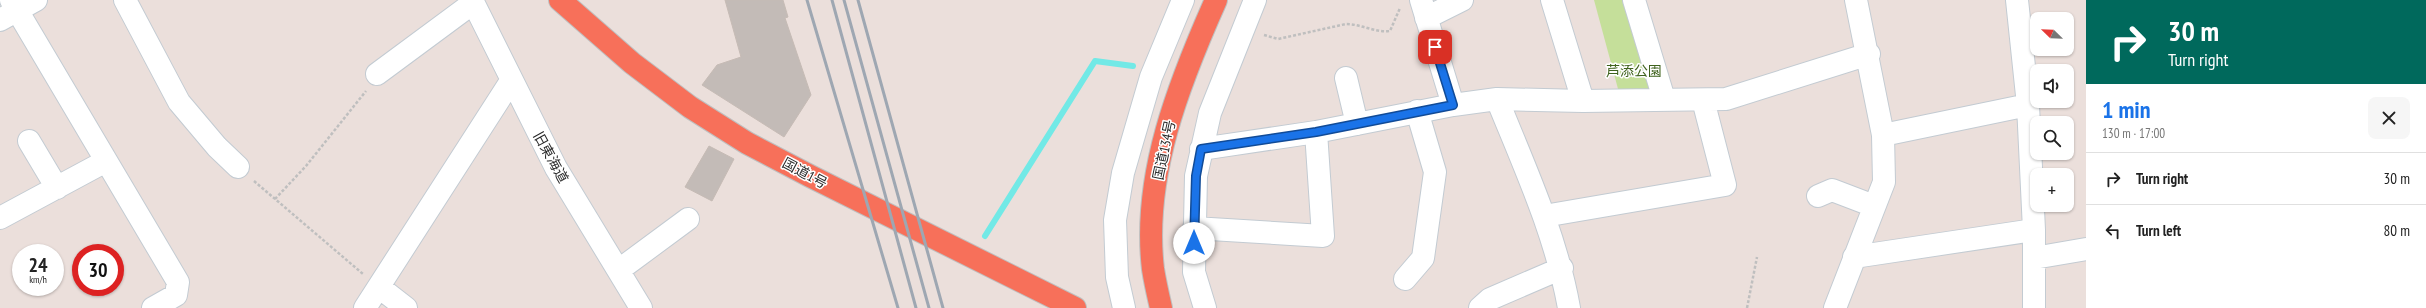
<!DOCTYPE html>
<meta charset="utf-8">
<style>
:root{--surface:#fff;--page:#f6f6f6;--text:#222;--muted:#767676;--line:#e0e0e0;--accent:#1a73e8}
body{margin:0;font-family:"PT Sans Narrow","Noto Sans JP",sans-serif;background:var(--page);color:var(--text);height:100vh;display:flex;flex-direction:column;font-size:15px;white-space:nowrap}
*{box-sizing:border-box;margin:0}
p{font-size:13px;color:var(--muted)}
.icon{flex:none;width:22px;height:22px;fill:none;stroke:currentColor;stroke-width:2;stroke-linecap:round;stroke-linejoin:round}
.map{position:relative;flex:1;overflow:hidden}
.drawer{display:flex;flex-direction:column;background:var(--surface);width:340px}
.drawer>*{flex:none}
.hud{background:#00695c;color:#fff;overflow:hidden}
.needle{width:26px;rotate:293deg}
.tools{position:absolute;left:2030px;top:12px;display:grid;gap:8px}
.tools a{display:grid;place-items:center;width:44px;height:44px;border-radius:8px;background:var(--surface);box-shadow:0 1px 3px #0004;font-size:20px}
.speed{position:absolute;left:12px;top:244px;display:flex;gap:8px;font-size:20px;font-weight:700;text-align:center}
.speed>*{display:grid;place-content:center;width:52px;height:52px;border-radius:50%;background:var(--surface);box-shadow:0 1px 3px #0004;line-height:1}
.speed small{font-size:10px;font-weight:400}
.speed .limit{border:6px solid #d22;background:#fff;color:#111}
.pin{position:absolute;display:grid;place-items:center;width:34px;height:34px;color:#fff;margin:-17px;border-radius:8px;box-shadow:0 2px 6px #0006}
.me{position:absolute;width:44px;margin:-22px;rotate:0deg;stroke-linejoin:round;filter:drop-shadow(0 0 3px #0008)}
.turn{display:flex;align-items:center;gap:14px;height:84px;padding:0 16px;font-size:18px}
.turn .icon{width:52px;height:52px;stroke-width:2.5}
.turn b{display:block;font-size:28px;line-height:34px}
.round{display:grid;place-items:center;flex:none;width:42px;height:42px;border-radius:8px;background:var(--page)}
.headline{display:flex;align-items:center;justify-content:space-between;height:68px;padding:0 16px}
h1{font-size:24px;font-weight:800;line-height:30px;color:var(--accent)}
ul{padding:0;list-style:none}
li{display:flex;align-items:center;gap:12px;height:52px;padding:0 16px;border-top:1px solid var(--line)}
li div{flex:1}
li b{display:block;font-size:15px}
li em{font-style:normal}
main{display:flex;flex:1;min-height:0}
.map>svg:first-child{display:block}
</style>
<main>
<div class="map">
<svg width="2086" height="308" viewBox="0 0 2086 308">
<rect width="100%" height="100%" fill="#ebdfdb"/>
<!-- green -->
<path fill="#c5df9a" d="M1594 0H1634L1664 99 1621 100Z"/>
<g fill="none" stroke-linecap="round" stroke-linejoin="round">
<!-- stream -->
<path stroke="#72e9e6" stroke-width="6" d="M985 236 1095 61 1133 66"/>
</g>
<!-- building -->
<path fill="#c3bbb7" stroke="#c6bbb5" d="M725 0H783L788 17 785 18 811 95 784 137 702 85 717 65 741 57Z
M709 146 734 159 712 201 685 187Z"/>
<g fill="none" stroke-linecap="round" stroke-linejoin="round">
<!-- minor casing -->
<g stroke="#c3cbd2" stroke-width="24">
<path id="minor" d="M11 0 178 282 176 295 153 308
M125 0 179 102 217 147 238 167
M472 0 556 168 641 308
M1421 0 1453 105
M1552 0 1583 101
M1634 0 1664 99
M2017 0 2028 105 2034 230V308
M1426 18 1462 0
M0 20 36 0
M377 74 473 3
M1346 78 1357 124
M1497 99C1525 168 1556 235 1569 308
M1883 135 2028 105
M29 141 57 188
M1201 149 1316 132 1453 105 1497 99 1583 101 1726 99 1869 54
M1818 196 1832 190 1874 206
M1544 216 1725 185 1703 100
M0 218 106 161
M1194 228 1323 236 1316 132
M1854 257 2034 230
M2034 258 2086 249
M619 270 688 219
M1405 279 1423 258 1435 172 1417 111
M379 287 406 308
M365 308 511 81
M1124 308 1117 277 1115 220 1123 173 1151 77 1183 0
M1205 308 1194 272 1196 176 1210 113 1255 0
M1480 308 1490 299 1562 268
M1835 308 1884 182 1883 135 1856 0"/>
</g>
<!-- highway casing -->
<g stroke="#bfbfbf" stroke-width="24">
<path id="highway" d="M560 0 632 63 690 107 747 143 810 176 1075 308
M1161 308C1158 295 1155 282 1153 269 1142 176 1179 83 1216 0"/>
</g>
<!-- path -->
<path stroke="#bfbfbf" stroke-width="2.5" stroke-dasharray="3 2" stroke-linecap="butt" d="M1264 35 1278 39 1346 24C1361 24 1376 33 1390 31L1400 8
M254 181 363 274
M275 199 306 166 366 91
M1747 308 1757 257"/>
<!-- minor -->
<use href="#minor" stroke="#fff" stroke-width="22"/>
<!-- highway -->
<use href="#highway" stroke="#f7705a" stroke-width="22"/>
<!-- rail -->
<path stroke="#9ea7b2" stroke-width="3" d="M807 0 898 308
M832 0 916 308
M844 0 929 308
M858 0 943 308"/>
</g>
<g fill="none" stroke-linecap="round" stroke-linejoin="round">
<!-- route casing -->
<g stroke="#114b97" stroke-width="10">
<path id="route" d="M1194 243 1196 176 1201 149 1316 132 1453 105 1435 47"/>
</g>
<!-- route -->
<use href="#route" stroke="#1a73e8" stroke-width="7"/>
</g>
<g text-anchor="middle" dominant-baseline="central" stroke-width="3" stroke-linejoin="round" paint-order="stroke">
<!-- park labels -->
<g font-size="14" fill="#3f621d" stroke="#fff">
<text x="1634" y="71">芦添公園</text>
</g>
<!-- street labels -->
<g font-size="14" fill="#292929" stroke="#fff">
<text transform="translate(1164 150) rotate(-78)">国道134号</text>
<text transform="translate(551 157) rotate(61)">旧東海道</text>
<text transform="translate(805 173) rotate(28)">国道1号</text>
</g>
</g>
</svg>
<div class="tools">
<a><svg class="needle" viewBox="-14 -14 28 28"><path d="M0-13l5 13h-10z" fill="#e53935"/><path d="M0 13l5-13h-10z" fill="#767676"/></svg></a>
<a><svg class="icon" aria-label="sound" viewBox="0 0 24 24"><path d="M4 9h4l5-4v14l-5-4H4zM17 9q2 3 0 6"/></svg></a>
<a><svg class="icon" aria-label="search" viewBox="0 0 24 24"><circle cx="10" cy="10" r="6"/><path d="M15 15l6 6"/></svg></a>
<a>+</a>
</div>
<div class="speed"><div>24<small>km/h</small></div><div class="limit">30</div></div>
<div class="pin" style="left:1435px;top:47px;background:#d93025"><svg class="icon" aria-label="arrive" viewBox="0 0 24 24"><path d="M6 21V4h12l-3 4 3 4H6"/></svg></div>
<svg class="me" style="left:1194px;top:243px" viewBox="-20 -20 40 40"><circle r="19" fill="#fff"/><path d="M0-13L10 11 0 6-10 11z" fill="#1a73e8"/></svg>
</div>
<section class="drawer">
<div class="hud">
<div class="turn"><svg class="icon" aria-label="right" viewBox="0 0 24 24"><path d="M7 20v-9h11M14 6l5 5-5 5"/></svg><div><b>30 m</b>Turn right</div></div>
</div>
<div class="headline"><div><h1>1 min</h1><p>130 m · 17:00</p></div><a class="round"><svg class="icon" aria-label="close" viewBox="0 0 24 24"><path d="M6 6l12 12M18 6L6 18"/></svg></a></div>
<ul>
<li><svg class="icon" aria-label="right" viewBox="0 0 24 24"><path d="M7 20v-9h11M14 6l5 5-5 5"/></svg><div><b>Turn right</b></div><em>30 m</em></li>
<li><svg class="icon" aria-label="left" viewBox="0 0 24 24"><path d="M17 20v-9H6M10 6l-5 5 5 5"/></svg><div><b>Turn left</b></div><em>80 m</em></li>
</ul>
</section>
</main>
